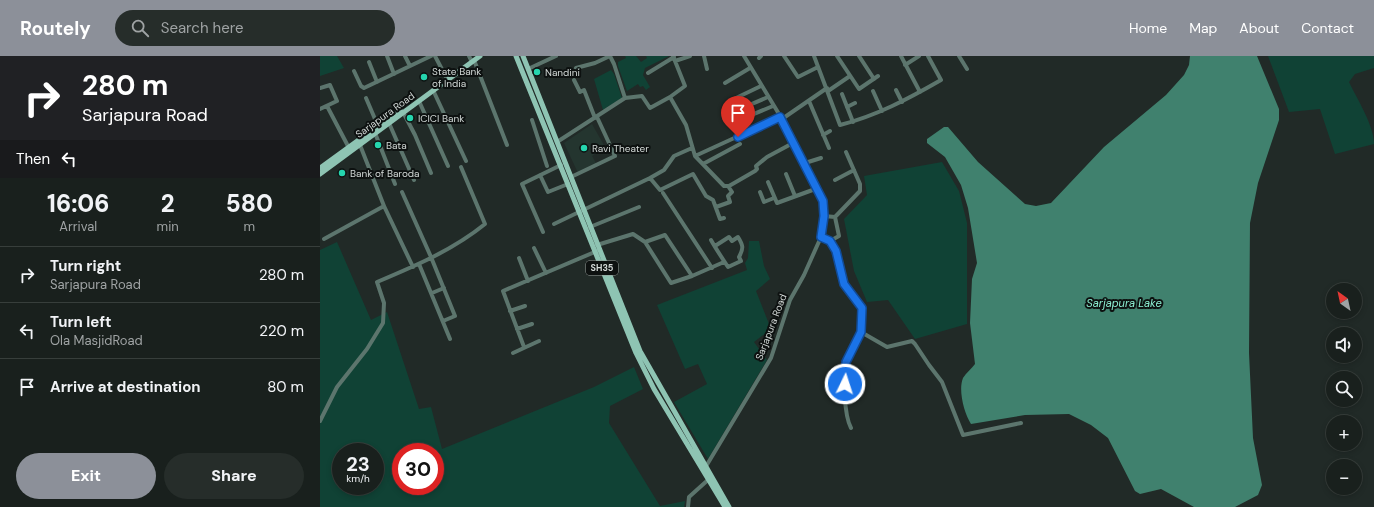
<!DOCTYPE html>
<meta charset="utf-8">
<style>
:root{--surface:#19201d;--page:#262d2a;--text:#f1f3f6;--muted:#9fa3a4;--line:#373e3b;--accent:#8c9099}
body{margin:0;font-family:"DM Sans",sans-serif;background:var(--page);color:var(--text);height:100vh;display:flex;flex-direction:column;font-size:15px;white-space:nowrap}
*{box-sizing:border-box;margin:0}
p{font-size:13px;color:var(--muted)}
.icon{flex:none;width:22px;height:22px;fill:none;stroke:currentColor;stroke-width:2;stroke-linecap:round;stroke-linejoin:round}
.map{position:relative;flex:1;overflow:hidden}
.sheet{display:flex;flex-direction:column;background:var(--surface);width:320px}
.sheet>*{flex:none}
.hud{background:#202124;color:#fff;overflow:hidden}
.needle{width:26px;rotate:327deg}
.tools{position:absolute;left:1006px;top:227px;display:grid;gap:8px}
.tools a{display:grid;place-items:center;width:36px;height:36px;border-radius:50%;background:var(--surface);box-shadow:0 2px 6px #0003,0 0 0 1px var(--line);font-size:20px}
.speed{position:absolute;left:12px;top:387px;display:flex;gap:8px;font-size:20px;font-weight:700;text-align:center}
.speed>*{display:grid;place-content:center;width:52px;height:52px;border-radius:50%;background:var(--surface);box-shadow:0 2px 6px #0003,0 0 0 1px var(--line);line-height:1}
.speed small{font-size:10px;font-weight:400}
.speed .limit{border:6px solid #d22;background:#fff;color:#111}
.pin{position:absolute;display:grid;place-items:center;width:34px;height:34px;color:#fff;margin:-41px -17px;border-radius:50% 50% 50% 0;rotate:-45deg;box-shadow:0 0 4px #0007}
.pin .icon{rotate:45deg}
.me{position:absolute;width:44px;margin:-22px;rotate:4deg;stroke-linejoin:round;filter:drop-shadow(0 0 3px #0008)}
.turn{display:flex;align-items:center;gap:14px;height:84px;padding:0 16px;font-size:18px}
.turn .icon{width:52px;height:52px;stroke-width:2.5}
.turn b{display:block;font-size:28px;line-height:34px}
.then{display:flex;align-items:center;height:38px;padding:0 16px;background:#0003;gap:8px;font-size:15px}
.eta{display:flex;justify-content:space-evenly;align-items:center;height:68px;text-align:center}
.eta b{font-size:24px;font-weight:800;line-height:28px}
.primary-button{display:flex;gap:8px;margin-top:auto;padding:8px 16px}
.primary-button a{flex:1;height:46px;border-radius:24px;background:var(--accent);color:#fff;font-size:16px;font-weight:800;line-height:46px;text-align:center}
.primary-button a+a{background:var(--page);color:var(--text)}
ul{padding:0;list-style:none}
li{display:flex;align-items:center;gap:12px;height:56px;padding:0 16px;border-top:1px solid var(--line)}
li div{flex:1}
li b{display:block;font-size:15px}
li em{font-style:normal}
header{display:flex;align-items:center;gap:24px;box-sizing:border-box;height:56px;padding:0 20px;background:var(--accent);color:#fff}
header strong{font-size:19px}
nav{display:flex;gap:22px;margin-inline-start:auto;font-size:14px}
.search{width:280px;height:36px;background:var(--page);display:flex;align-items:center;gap:10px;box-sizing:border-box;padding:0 14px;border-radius:22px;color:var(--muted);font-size:15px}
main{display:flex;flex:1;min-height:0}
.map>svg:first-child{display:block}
</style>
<header>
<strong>Routely</strong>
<div class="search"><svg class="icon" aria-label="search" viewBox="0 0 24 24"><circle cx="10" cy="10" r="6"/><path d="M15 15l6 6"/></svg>Search here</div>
<nav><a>Home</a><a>Map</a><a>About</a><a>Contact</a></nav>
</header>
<main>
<section class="sheet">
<div class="hud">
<div class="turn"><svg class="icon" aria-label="right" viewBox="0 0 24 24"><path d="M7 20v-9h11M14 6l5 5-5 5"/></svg><div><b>280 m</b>Sarjapura Road</div></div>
<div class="then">Then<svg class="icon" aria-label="left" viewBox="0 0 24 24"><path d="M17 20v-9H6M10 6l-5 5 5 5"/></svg></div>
</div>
<div class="eta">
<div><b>16:06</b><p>Arrival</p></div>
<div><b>2</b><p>min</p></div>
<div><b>580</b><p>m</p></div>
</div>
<ul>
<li><svg class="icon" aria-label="right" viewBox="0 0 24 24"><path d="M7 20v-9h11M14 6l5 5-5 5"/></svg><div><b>Turn right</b><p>Sarjapura Road</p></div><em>280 m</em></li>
<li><svg class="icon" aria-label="left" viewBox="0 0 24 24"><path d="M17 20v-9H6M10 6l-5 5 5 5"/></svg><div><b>Turn left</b><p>Ola MasjidRoad</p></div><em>220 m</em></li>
<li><svg class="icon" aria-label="arrive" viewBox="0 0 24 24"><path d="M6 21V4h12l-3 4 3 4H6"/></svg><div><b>Arrive at destination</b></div><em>80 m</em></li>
</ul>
<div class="primary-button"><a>Exit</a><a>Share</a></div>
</section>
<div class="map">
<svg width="1054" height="451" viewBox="0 0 1054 451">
<rect width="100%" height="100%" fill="#212a27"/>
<!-- built -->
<path fill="#24352f" d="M272 68 285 91 272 100 276 107 258 117 244 87Z"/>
<!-- green -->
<path fill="#104235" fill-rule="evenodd" d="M0 0H17L24 12 0 20Z
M305 0H316L321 6 327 2 326 0H349L325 12 323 19 330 31 326 34 323 30 320 31 318 28 307 35 298 10V6L306 2Z
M948 0H1054V12L1035 18 1029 26C1037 43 1054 69 1054 88L1015 98 1000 53 969 56Z
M291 14 294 18 302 42 283 54 274 23Z
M622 106 639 135 647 167V268L595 283 568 244 547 246 534 215 524 163 547 139 544 120Z
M429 185H439L444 210 450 223 436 235 451 273 434 286 447 304 388 403 354 346 387 328 378 308 365 313 337 249 427 214 425 207 428 202Z
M17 186 51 264 67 256 99 353 111 351 122 393 274 331 314 311 323 333 290 350 289 367 340 450 365 445 364 451H0V194ZM21 396H55V430H21ZM81 396H115V430H81Z"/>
<!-- water -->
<path fill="#40816e" d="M870 0H937L959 53V64L938 127 930 167 929 297 933 382 942 429 938 439 915 451H874L841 433 820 438 815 435 788 382 771 369 749 358 705 359 651 368C644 357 638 334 643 322 646 317 652 312 655 308L650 267 652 223 657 207 648 152 641 129 625 101 607 87V83L624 71H628L658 106 705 148 716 150 731 147 784 91 846 39 864 19 869 9Z"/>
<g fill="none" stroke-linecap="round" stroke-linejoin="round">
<!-- minor -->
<path stroke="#5c756d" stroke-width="4" d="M67 0 74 18
M85 0 90 10
M115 0 126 21
M149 0 152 6
M290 0 294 8 305 42
M384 0 387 13
M464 0 478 21 498 11
M494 0 520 69C556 60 588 43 621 24L608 0
M517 0 539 33 558 20
M539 0 554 23
M581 0 600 36
M639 0 647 13
M439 2 441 0
M154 4 187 89
M355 5 370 0
M49 6 57 26
M585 9 599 0
M256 12 275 7 290 0
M208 13 236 0
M34 15 41 30 44 32 111 0
M328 17 354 1
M254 24 260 36 264 34 275 62
M405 27 430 12
M0 32 10 29 17 45 0 53
M113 34 146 105
M576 34 582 46
M508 35 530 20
M553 35 562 55
M522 38 533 66
M350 41 366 69 375 100 404 130H409L435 115 437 113 436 110 447 101 473 87
M46 42 58 70
M416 42 441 30
M99 45 128 110
M489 45 509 92
M7 50 29 92
M527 51 535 47
M83 56 95 79 111 117
M406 59 448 41
M462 63 507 32
M212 64 227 110
M69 67 94 124
M412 67 453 50
M55 77 75 128
M503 79 510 75
M237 86 305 42 322 40 330 52 350 41 365 30 353 0
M40 89 64 150 93 211
M375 100 460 61
M485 107 501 102
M383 108 420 88
M466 118 475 140
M220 119 228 136 248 128
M251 121 295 100 277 61
M330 122 340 134 373 118 386 140 393 144 400 163 404 162
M515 124 534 114
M448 126 457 147 498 132
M82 136 111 201 135 260 123 265
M440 136 444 146 454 142
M343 137 392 212
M396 151 410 146 408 140 412 136 408 130
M504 160 515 161 540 135V128L526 96
M234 168 330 122 344 114 354 100 372 92
M270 171 319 151
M223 176 202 128 241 109
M501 181 510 185 516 195 524 227 542 252 541 276 567 291 592 285 595 288 609 309 622 326 643 379 701 367
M4 183 64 150
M391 184C396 193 402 202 408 211L421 205 419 201C424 192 423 189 418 181L412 185 409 181 395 190
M510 185 519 180 515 161
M325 186 345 179 372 220
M277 189 313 178 325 186 351 227 372 220 404 206
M214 192 226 217
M199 202 208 225
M99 208 130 283
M112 237 124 232
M190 255 205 250
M197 273 212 268
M204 291 183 235 277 195
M193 297 219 285
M0 365 17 331 47 293 63 267 64 247 57 226C95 210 133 194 165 168L141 111
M531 372C524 359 523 322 526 307 529 297 536 286 541 276
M385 412 451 302 470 244 484 219 501 181 504 160 503 145 498 132 462 63 424 0
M368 451 369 441 389 423"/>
<!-- major -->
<path stroke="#8ec4b3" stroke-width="5" d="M196 0 316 297 334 333 405 451
M203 0 320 295 409 451
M0 112 80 54
M0 118 160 0"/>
</g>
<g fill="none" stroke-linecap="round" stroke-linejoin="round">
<!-- route casing -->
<g stroke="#114b97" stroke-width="10">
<path id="route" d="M418 81 460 61 503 145 504 160 501 181 510 185 516 195 524 228 542 252 541 276 526 306 525 328"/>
</g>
<!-- route -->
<use href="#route" stroke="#1a73e8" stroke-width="7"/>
</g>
<!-- markers -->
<g fill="#25d5ae" stroke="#0d1110" stroke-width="1.5">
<circle cx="217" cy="16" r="4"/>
<circle cx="104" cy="21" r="4"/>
<circle cx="90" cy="62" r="4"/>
<circle cx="58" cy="89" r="4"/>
<circle cx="264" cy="92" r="4"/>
<circle cx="22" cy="117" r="4"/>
</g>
<g text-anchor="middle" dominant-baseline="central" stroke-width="4" stroke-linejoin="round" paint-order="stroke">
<!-- shield labels -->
<rect fill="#0d1110" stroke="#989d9b" stroke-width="1" x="266" y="205" width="32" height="14" rx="3"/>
<g font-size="9" font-weight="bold" fill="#d3d9d7">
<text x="282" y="212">SH35</text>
</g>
<!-- poi labels -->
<g font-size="10" fill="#d3d9d7" stroke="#0d1110" text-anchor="start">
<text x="112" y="15">State Bank<tspan x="112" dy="12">of India</tspan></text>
<text x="225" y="16">Nandini</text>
<text x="98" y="62">ICICI Bank</text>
<text x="66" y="89">Bata</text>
<text x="272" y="92">Ravi Theater</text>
<text x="30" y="117">Bank of Baroda</text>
</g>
<!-- street labels -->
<g font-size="10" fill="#d3d9d7" stroke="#0d1110">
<text transform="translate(65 59) rotate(-36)">Sarjapura Road</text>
<text transform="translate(451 271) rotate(-69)">Sarjapura Road</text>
</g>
<!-- water labels -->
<g font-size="11" font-style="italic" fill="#8cefd2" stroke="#0d1110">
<text x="804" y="247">Sarjapura Lake</text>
</g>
</g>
</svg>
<div class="tools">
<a><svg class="needle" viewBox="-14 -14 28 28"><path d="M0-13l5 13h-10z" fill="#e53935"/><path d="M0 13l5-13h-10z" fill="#9fa3a4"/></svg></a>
<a><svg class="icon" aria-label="sound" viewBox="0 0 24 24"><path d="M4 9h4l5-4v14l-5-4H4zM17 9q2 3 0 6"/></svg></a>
<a><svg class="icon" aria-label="search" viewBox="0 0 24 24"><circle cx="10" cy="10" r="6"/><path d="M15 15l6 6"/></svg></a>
<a>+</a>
<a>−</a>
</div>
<div class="speed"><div>23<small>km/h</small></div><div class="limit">30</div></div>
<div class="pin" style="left:418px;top:81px;background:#d93025"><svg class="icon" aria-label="arrive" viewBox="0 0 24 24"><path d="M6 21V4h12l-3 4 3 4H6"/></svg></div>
<svg class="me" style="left:525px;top:328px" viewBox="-20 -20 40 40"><circle r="17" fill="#1a73e8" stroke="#fff" stroke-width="3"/><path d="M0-11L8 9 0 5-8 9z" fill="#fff"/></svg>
</div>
</main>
